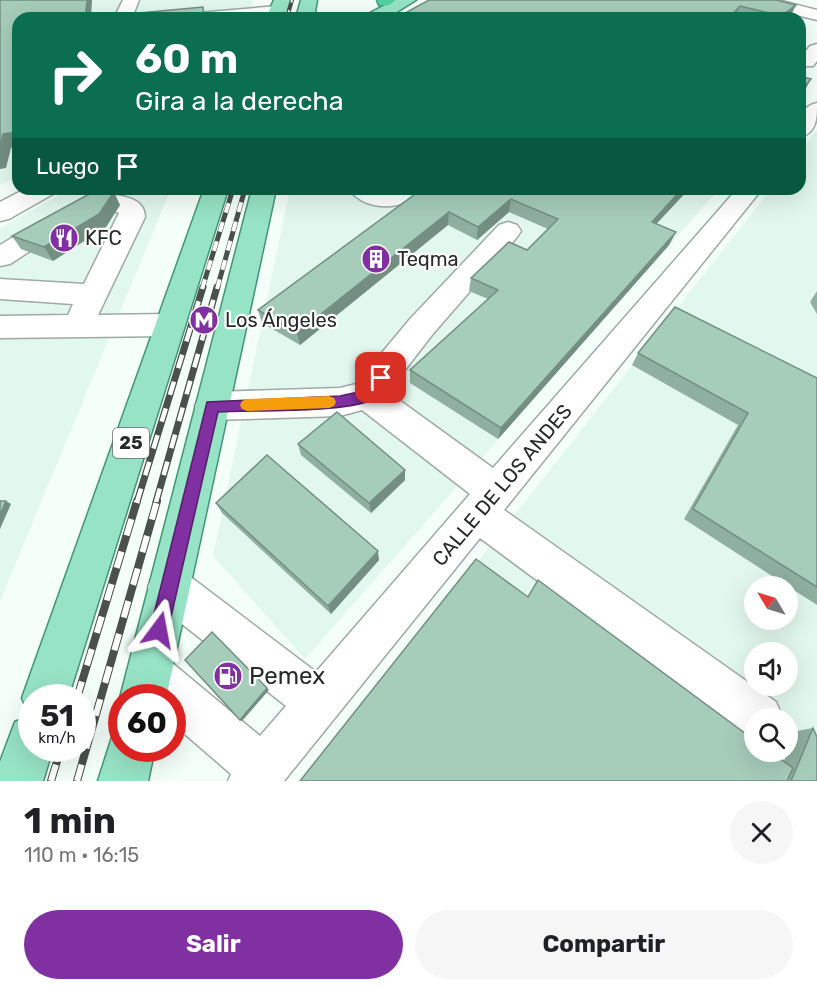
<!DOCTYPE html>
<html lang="es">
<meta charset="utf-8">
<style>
:root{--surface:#fff;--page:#f6f6f6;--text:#202124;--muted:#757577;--accent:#8030a0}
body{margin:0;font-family:Rubik,sans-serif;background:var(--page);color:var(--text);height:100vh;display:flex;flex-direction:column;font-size:22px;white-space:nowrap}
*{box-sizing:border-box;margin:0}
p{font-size:20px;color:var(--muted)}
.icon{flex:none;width:33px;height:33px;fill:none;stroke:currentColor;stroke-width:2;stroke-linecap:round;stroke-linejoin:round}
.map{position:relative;height:781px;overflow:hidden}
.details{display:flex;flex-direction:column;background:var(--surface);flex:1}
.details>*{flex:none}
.banner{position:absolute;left:12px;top:12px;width:794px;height:183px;border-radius:18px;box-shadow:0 6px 24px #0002;background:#0b6e4f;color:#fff;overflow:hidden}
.needle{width:39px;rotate:308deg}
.controls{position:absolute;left:744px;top:576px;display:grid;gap:12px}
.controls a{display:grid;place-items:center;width:54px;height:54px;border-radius:50%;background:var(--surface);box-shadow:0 6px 24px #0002;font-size:30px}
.speed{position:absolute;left:18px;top:684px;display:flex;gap:12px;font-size:30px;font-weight:700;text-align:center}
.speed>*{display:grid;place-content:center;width:78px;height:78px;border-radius:50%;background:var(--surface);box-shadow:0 6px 24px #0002;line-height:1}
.speed small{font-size:15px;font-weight:400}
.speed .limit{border:9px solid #d22;background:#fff;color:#111}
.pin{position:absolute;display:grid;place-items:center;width:51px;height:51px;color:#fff;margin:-26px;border-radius:12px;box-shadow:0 3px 9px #0006}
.me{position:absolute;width:66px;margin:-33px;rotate:13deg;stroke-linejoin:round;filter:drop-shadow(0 0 4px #0008)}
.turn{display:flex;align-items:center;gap:21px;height:126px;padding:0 24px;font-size:27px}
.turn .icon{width:78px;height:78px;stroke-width:2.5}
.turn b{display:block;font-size:42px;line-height:51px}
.then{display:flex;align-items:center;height:57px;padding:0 24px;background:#0003;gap:12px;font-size:22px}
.round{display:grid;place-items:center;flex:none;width:63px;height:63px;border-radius:32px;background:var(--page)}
.head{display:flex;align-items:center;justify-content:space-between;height:102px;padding:0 24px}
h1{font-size:36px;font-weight:700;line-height:45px}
.button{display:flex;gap:12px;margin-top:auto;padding:12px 24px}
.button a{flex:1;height:69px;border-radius:36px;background:var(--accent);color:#fff;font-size:24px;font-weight:700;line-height:69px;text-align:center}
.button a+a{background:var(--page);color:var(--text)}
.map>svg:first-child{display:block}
</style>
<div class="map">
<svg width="817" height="781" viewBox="0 0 817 781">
<rect width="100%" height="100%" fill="#f4fff9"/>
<!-- built -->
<path fill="#e2f7ed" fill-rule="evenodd" d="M0 0H253L248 18H18V176L0 185Z
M817 130V781H305L771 189H800V152ZM754 586H788V620H754ZM754 652H788V686H754ZM754 718H788V752H754Z
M70 189H171L0 601V228Z
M290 189H719L305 659 213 556Z"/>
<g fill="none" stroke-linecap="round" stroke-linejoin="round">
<!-- minor casing -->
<g stroke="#9eaaa4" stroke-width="3">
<path id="minor" d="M123 0H139L132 18H114Z
M750 0H778L817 10V20L752 4Z
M278 6 284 7 287 11 284 15 257 18H188L191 14 197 13Z
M817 44V61L813 66H800V58L810 46Z
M817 103C817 118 817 133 800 137 800 121 799 107 817 103Z
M25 189H56L53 194 9 219 0 221V202Z
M349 189H380L386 191 392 189H422C407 212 364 212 349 189Z
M737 189H762L504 510 776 702 783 718H754V739L744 734 480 538 284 781H228L231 774 172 723V698H143L133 689 127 673 133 657 149 651 165 657 260 736 286 706 154 602 148 587 154 572 169 566 184 572 316 672 470 494 362 410 340 416 212 420 200 416 195 406 200 396 212 392 340 388 356 384 410 319 499 225 508 222 517 225 521 231 517 237 432 335 388 392 493 468Z
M115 195C129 197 145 201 145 217L98 315 170 314 181 317 185 325 181 333 170 336 0 338V316L68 315 73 304 0 299V279L84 284 119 213C100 202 29 252 10 264L0 266V245C36 224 72 200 115 195Z"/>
</g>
<!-- major casing -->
<g stroke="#439675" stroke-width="3">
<path id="major" d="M274 0H290L284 18H266Z
M301 0H317L314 18H296Z
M395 0H416L387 18H365L368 14Z
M204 189H228L68 698H32V715L29 714 22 698Z
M252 189H276L166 698H122V701L120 698Z
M32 715V748H53L43 781H0V762L15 722Z
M122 728V748H155L148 781H98L114 731Z"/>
</g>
<!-- highway casing -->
<g stroke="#439675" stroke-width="3">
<path id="highway" d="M377 0H395C391 6 386 6 379 5Z"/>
</g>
<!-- minor -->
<use href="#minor" fill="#fff" fill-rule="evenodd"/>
<!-- major -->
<use href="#major" fill="#97e3c5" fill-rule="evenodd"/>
<!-- highway -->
<use href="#highway" fill="#52d09f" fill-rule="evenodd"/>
<!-- rail-far3 casing -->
<g stroke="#4a504c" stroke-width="4">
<path id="rail-far3" d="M287 18 292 0"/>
</g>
<!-- rail-far2 casing -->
<g stroke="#4a504c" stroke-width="5">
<path id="rail-far2" d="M202 289 233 189
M217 289 245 189"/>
</g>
<!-- rail-far1 casing -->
<g stroke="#4a504c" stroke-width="7">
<path id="rail-far1" d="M137 502 203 287
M156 502 217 287"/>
</g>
<!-- rail casing -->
<g stroke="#4a504c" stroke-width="8">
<path id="rail" d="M77 698 137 501
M51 781 61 748
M77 781 157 501"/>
</g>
<!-- rail-far3 -->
<use href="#rail-far3" stroke="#fff" stroke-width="2" stroke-dasharray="8" stroke-linecap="butt"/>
<!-- rail-far2 -->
<use href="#rail-far2" stroke="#fff" stroke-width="4" stroke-dasharray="10" stroke-linecap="butt"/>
<!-- rail-far1 -->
<use href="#rail-far1" stroke="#fff" stroke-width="4.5" stroke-dasharray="14" stroke-linecap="butt"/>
<!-- rail -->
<use href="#rail" stroke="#fff" stroke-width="6" stroke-dasharray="17" stroke-linecap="butt"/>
</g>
<!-- wall -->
<path fill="#8fafa0" d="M429 0 796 5 789 18H736Z
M422 189H689L656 224 676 232 669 245 498 439 410 383V370L488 299 469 291 471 278 527 250 548 229 509 212 477 240 448 225 300 345 262 323 258 310Z
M120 205 106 227 53 261 21 249 12 236Z
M817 291V314L810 302Z
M638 353 817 378V605L684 519 738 425 632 365Z
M298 444 405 470V480L371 513 301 455Z
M216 503 379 560 331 614 222 513Z
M528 597 784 761 797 731 813 728 817 781H300Z"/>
<!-- shaded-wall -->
<path fill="#748f82" d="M87 0H92L91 18H85Z
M796 5 790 17 789 18H780L781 16Z
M740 6 734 18H729Z
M811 79 804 92 800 97V92Z
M18 132V146L11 148 6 168 0 169V147L3 134Z
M682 189H689L646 235 652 222Z
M114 192 120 205 106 227 53 261 44 247Z
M511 199 509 212 477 240 478 227Z
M449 212 448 225 300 345 297 333Z
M676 232 669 245 498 439 501 428Z
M405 470V480L371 513 369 503Z
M6 501 11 504 0 529V515Z
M378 551 379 560 331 614 328 606Z
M212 632 269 690 242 721 240 720Z"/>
<!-- building -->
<path fill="#a6ccba" stroke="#748f82" stroke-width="1.5" d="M0 0H87L85 18H18V132L3 134 0 147Z
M429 0H776L796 5 781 16 740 6 729 18H396Z
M203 7 204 18H140L139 13Z
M800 76 811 79 800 92Z
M422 189H682L652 222 676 232 501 428 410 370 498 290 471 278 509 242 527 250 558 219 511 199 478 227 449 212 297 333 258 310Z
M114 192 99 214 44 247 12 236 91 193Z
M675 307 817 378V587L693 509 748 413 638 353Z
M337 412 405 470 369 503 298 444Z
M267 455 378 551 328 606 216 503Z
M0 501H6L0 515Z
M476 559 528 597 538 580 754 740V752H771L793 768 787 781H300Z
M212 632 267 688 240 720 185 660Z
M813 728 817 737V781H791Z"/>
<!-- route -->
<path fill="#8030a0" stroke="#531f68" stroke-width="1.5" d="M381 373 388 378C384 385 377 396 371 400 345 413 251 410 218 412L168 630 165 636 159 639 153 636 150 630 207 402 340 396 363 391 376 375Z"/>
<!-- slow -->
<path fill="#f59e0b" d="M329 396 334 398 336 402 334 406 329 408 247 411 242 409 240 405 242 401 247 399Z"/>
<!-- icons -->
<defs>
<g id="restaurant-disc" transform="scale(1.5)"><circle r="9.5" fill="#8030a0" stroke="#fff"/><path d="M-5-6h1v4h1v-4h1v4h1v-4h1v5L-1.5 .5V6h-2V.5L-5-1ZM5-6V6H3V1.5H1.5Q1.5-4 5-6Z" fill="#fff"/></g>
<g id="building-disc" transform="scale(1.5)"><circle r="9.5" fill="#8030a0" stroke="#fff"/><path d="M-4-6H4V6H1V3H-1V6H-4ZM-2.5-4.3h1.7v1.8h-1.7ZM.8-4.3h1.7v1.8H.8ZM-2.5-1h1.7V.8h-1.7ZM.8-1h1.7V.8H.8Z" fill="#fff"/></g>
<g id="metro-disc" transform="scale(1.5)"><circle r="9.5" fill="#8030a0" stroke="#fff"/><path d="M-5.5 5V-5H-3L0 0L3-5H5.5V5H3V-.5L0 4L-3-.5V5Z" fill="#fff"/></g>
<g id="fuel-disc" transform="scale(1.5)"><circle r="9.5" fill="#8030a0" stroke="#fff"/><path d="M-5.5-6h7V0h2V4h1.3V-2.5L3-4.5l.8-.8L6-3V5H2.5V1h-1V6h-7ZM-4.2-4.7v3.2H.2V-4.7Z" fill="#fff"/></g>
</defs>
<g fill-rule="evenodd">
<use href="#restaurant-disc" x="64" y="238"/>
<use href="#building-disc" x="376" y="259"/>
<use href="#metro-disc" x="204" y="320"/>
<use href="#fuel-disc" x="228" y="676"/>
</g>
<g text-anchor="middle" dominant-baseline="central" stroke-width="4.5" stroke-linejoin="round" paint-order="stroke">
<!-- shield labels -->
<rect fill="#fff" stroke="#676b68" stroke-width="1.5" x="113" y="428" width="36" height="30" rx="4.5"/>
<g font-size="18" font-weight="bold" fill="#262b28">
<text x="131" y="443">25</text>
</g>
<!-- poi labels -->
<g font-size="20" fill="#262b28" stroke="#fff" text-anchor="start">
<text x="85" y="238">KFC</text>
<text x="397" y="259">Teqma</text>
<text x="225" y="320">Los Ángeles</text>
</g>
<!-- street labels -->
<g font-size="20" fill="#262b28" stroke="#fff">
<text transform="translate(502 485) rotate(-50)">CALLE DE LOS ANDES</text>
</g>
<!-- near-poi labels -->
<g font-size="24" fill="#262b28" stroke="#fff" text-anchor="start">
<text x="249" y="676">Pemex</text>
</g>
</g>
</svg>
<div class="controls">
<a><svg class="needle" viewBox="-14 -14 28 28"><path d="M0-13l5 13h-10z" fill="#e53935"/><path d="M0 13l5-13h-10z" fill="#757577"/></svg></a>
<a><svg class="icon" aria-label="sound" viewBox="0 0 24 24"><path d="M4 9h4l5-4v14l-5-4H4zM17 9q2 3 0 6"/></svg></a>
<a><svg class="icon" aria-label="search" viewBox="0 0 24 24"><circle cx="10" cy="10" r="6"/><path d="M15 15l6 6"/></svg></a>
</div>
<div class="speed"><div>51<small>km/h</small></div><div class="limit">60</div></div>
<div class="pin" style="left:381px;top:378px;background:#d93025"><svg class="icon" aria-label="arrive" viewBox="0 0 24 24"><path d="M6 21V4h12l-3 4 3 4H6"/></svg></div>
<svg class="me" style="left:159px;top:630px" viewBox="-20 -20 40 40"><path d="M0-17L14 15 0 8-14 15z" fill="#8030a0" stroke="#fff" stroke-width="4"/></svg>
<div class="banner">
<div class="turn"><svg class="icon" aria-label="right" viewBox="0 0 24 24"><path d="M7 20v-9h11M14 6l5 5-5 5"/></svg><div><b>60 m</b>Gira a la derecha</div></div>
<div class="then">Luego<svg class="icon" aria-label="arrive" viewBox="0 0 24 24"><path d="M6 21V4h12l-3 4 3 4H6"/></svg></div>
</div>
</div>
<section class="details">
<div class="head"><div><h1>1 min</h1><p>110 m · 16:15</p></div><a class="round"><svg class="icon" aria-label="close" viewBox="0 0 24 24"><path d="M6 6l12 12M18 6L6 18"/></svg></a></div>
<div class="button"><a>Salir</a><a>Compartir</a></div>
</section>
